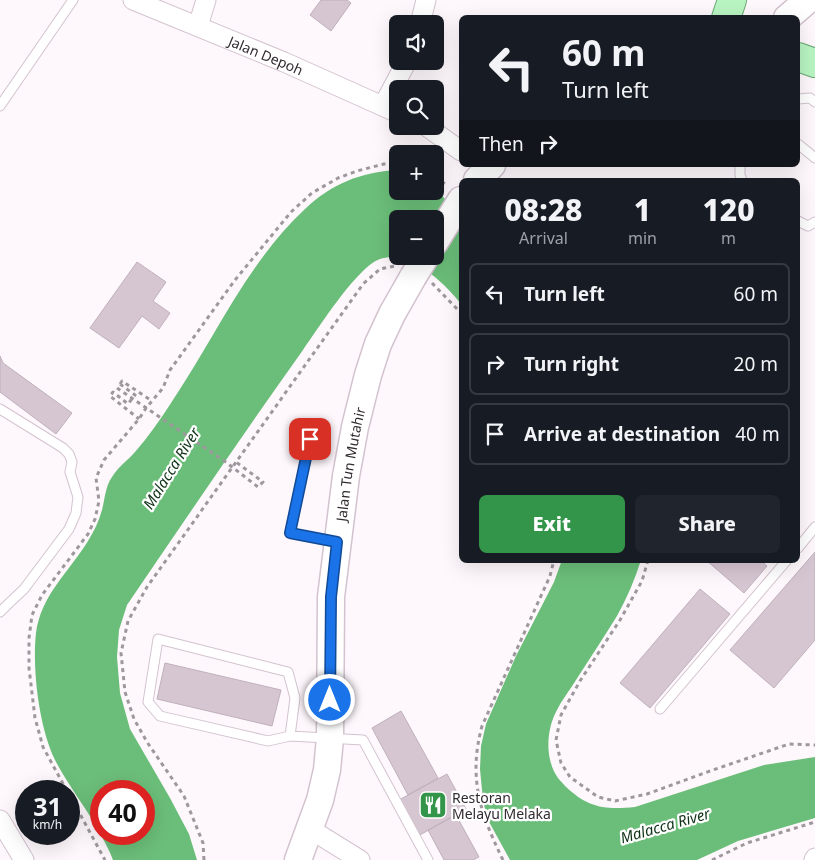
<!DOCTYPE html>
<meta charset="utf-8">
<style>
:root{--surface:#171b24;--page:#20242c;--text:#f1f3f6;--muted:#9ea1a6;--line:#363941;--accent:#329549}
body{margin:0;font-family:"Noto Sans",sans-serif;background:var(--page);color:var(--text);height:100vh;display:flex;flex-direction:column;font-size:19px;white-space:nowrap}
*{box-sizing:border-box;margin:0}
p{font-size:16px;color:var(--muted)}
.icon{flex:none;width:28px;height:28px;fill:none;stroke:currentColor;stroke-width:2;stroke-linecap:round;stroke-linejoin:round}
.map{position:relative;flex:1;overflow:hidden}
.side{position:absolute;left:459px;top:178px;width:341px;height:385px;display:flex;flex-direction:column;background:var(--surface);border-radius:8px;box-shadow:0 5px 20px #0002}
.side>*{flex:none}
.guide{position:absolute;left:459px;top:15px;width:341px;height:152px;border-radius:8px;box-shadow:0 5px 20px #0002;background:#171b24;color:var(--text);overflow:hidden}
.fabs{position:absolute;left:389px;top:15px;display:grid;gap:10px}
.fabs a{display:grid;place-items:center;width:55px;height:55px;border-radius:8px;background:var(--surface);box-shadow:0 5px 20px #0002;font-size:25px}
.speed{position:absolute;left:15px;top:780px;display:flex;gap:10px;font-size:25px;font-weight:700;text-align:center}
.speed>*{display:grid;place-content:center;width:65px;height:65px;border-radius:50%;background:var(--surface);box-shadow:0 5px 20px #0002;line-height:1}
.speed small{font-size:12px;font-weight:400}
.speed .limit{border:8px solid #d22;background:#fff;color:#111}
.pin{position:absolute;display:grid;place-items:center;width:42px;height:42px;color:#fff;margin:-21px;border-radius:10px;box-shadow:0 2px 8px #0006}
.me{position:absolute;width:55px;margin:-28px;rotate:0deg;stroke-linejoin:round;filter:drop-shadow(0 0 4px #0008)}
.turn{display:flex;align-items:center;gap:18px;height:105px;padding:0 20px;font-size:22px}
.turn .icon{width:65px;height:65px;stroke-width:2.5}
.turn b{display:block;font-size:35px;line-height:42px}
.then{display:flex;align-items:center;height:48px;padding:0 20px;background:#0003;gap:10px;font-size:19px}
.eta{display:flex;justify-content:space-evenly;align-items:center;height:85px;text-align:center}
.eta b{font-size:30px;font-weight:800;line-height:35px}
.button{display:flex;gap:10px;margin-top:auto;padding:10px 20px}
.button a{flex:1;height:58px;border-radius:8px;background:var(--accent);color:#fff;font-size:20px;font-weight:800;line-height:58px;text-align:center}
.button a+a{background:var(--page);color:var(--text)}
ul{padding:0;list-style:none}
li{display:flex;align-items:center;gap:15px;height:62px;margin:0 10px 8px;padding:0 10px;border:2px solid var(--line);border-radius:8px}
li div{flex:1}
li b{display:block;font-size:19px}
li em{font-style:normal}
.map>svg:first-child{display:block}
</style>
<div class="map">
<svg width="815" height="860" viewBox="0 0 815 860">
<rect width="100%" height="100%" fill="#fef7fc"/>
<!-- water -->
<path fill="#6bbe79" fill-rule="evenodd" d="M397 170 398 191H435V186L444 198 461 213V304C445 283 409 249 380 259 357 267 318 329 303 350 243 434 185 520 127 605L119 630 117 657 120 693 130 729 170 798 189 834 197 860H113C110 852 106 844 102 837 88 810 69 787 55 760 39 727 32 669 36 633 41 595 69 572 88 541 94 531 99 521 102 510 105 499 105 487 112 477 118 467 128 460 135 452 148 437 160 420 171 403 215 338 247 263 305 209 331 184 361 172 397 170ZM398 219H435V256H398ZM101 791H144V834H101Z
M562 560H641C635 579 627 598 617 616 604 637 590 658 576 680 570 690 561 701 556 712 546 731 545 760 558 778 560 781 563 783 565 786 588 808 605 810 635 807L764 765 815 757V818L738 841 697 860H510L488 820 484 805 482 790 480 769 481 746 486 724 516 656 554 582Z"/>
<!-- building -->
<path fill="#d6c6d2" stroke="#bfb0bb" d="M321 0H347L351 3 331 31 310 15Z
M137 262 166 282 153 301 170 313 159 329 142 316 119 348 90 328Z
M0 356 3 363 72 413 56 434 0 392Z
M815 552V640L774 688 730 650Z
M706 560H760L767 566 744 593Z
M700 589 730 614 650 708 620 683Z
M165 663 281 690 272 726 157 699Z
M401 711 438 778 408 795 372 728Z
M447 774 466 809 418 836 399 800Z
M456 815 479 857 473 860H444L428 830Z"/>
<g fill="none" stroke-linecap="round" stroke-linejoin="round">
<!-- lane casing -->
<g stroke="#d3c3cf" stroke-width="11">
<path id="lane" d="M798 99 810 98 815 102
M0 106 73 0
M798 144 815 158
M740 165V175L742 180
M798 221 808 226 815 222
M0 409 63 448 69 454 72 462 70 472 78 497 76 513 69 529 24 589 6 606 0 612
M310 439 290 533 335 542
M798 548 815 527
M660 709 787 560
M290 736 295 698 288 672 158 639 148 702 160 716 268 741 290 736 363 740 428 860"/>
</g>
<!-- street casing -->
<g stroke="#d3c3cf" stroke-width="21">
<g id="street">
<path id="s1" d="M133 0 284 62 398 113"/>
<path d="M420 24 426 0"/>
<path d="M198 26 206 0"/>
<path d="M383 106 407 61"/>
<path d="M426 126 461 151"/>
<path d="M0 820 24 860"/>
<path d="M310 829 360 860"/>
<path d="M814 860 815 858"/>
</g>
</g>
<!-- secondary casing -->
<g stroke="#d3c3cf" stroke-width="29">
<g id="secondary">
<path d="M787 18 808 0"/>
<path d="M477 180 492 165"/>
<path d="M435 242 461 200"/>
<path id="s2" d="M298 860 320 800 327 770 330 738 331 597 346 476 355 427 368 375 378 344 392 314 413 277"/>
</g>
</g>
<!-- primary casing -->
<g stroke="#6aa874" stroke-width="30">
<path id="primary" d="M726 18 732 0
M798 57 815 63"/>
</g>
<!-- path -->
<path stroke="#9e989d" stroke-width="3" stroke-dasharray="4 4" stroke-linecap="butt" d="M435 177 448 186
M432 283 461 313
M120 384 135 395 128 404 113 392 110 396 139 419
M120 384 122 381 152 401
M117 388 227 463 258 487 263 482 236 462
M648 560 642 581 620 620 580 681 561 715 556 740 561 763 570 777 598 797 615 801 647 794 710 771 789 744 815 745
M67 791 43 747 35 718 29 668V638L32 615 42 595 88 534 95 519 99 501 96 478 104 460 139 419 146 408 163 388 170 370 235 280 291 212 312 193 338 178 357 171 384 164H398
M69 794 105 860
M204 860 203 843 184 796 147 742 134 719 125 692 121 653 128 621 147 587 363 284 380 269 395 266
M503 860C480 813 468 778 482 726L550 576 554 560
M712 860 747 843 815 822"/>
<!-- lane -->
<use href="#lane" stroke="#fff" stroke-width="9"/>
<!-- street -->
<use href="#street" stroke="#fff" stroke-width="19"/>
<!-- secondary -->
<use href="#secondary" stroke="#fff" stroke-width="26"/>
<!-- primary -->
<use href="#primary" stroke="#b8f4c2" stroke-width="28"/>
<!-- secondary-bridge casing -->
<g stroke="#d3c3cf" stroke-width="29" stroke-linecap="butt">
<path id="secondary-bridge" d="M413 277 426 256"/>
</g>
<!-- secondary-bridge -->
<use href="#secondary-bridge" stroke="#fff" stroke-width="26"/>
</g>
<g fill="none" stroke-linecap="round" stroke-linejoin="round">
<!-- route casing -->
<g stroke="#114b97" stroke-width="12">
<path id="route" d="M310 439 290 533 337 542 331 597 330 700"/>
</g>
<!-- route -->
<use href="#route" stroke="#1a73e8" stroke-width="9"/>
</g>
<!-- icons -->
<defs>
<g id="restaurant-square" transform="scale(1.4375)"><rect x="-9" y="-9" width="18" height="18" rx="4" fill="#329549" stroke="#fff"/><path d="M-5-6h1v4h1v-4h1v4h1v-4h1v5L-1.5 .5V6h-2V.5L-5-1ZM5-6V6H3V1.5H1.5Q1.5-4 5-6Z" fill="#fff"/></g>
</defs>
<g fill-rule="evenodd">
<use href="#restaurant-square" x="433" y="805"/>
</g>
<g text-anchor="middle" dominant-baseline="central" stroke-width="4.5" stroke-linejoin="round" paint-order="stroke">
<!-- street labels -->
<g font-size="14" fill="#312b30" stroke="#fff">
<text stroke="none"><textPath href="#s1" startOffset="144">Jalan Depoh</textPath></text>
<text stroke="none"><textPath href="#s2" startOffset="402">Jalan Tun Mutahir</textPath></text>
</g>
<!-- poi labels -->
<g font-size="14" fill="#312b30" stroke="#fff" text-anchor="start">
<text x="452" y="797">Restoran<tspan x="452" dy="16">Melayu Melaka</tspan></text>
</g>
<!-- water labels -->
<g font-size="15" font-style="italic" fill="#0f3217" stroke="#fff">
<text transform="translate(171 468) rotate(-58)">Malacca River</text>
<text transform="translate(665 825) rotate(-16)">Malacca River</text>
</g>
</g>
</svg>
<div class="fabs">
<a><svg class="icon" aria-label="sound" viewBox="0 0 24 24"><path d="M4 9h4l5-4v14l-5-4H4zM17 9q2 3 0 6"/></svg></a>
<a><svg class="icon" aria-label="search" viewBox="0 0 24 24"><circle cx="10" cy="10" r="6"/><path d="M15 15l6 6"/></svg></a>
<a>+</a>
<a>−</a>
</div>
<div class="speed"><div>31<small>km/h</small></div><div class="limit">40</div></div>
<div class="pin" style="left:310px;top:439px;background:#d93025"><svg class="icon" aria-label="arrive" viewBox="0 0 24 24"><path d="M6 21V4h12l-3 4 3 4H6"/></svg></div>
<svg class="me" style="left:330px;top:700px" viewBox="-20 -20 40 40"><circle r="17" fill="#1a73e8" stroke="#fff" stroke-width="3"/><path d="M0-11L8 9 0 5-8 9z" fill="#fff"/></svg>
<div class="guide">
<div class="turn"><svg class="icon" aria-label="left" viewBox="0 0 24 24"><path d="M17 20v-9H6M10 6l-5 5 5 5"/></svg><div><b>60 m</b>Turn left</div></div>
<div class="then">Then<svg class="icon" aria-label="right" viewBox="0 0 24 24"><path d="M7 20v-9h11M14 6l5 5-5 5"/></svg></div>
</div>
<section class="side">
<div class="eta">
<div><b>08:28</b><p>Arrival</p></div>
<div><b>1</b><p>min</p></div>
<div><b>120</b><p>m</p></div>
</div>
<ul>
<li><svg class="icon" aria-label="left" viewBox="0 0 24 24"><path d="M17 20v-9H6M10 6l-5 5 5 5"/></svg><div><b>Turn left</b></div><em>60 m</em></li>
<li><svg class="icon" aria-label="right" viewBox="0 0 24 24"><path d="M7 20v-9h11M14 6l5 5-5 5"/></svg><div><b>Turn right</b></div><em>20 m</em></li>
<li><svg class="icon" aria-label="arrive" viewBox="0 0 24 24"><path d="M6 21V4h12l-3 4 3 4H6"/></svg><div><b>Arrive at destination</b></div><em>40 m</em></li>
</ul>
<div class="button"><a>Exit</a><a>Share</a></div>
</section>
</div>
